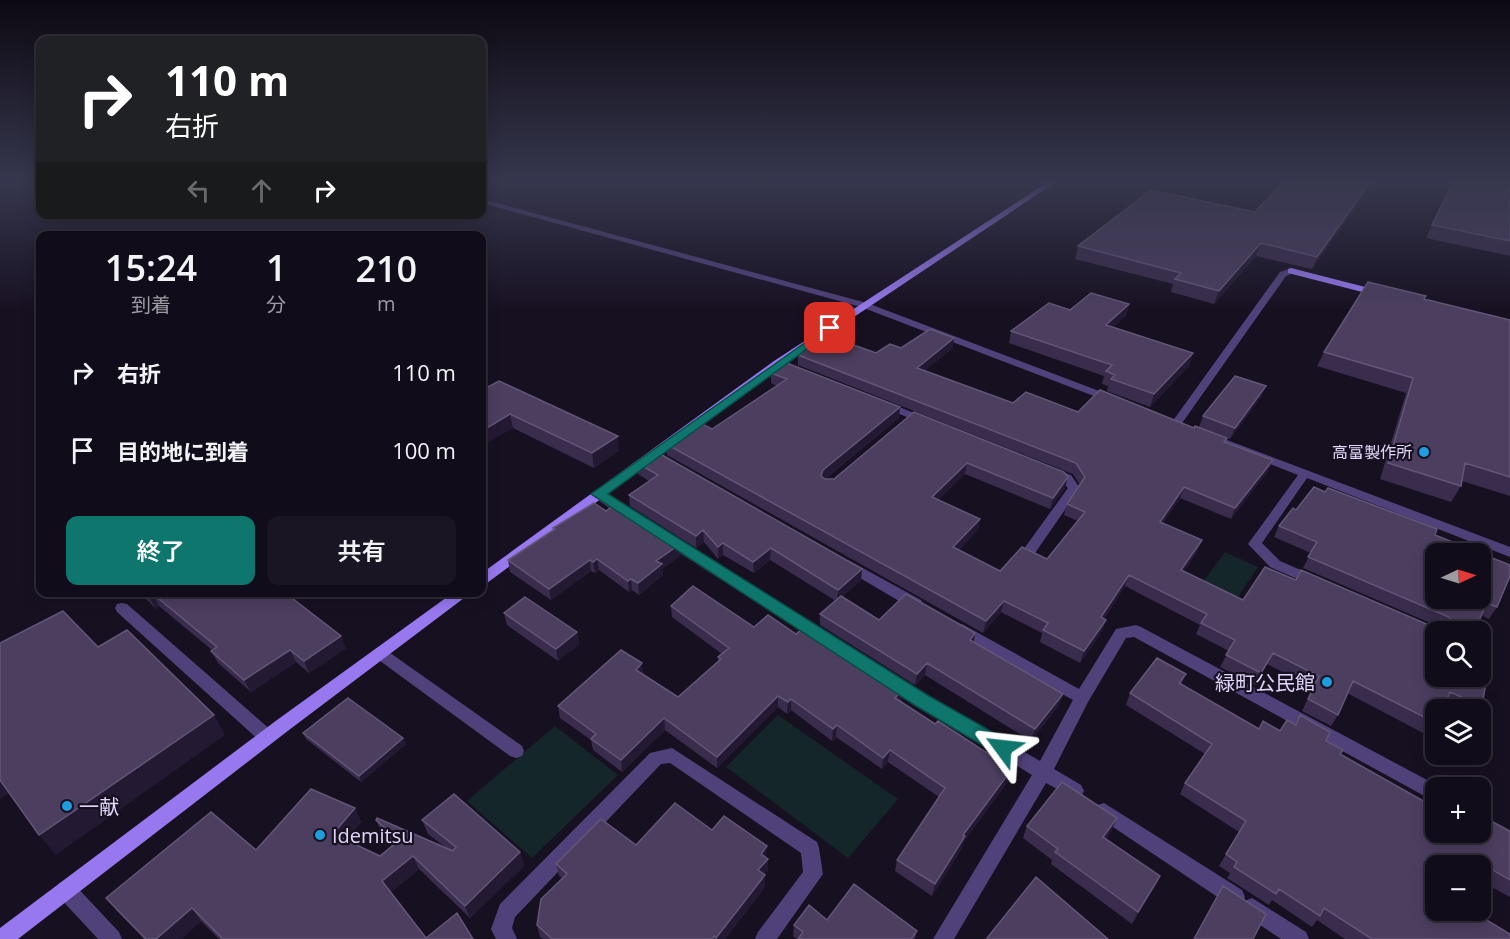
<!DOCTYPE html>
<html lang="ja">
<meta charset="utf-8">
<style>
:root{--surface:#110c19;--page:#1a1522;--text:#f1f3f6;--muted:#9c9ba2;--line:#302c38;--accent:#0f766e}
body{margin:0;font-family:"Open Sans","Noto Sans JP",sans-serif;background:var(--page);color:var(--text);height:100vh;display:flex;flex-direction:column;font-size:22px;white-space:nowrap}
*{box-sizing:border-box;margin:0}
p{font-size:20px;color:var(--muted)}
.icon{flex:none;width:33px;height:33px;fill:none;stroke:currentColor;stroke-width:2;stroke-linecap:round;stroke-linejoin:round}
.map{position:relative;flex:1;overflow:hidden}
.panel{position:absolute;left:36px;top:231px;width:450px;height:366px;display:flex;flex-direction:column;background:var(--surface);border-radius:12px;box-shadow:0 3px 15px #0003,0 0 0 2px var(--line)}
.panel>*{flex:none}
.hud{position:absolute;left:36px;top:36px;width:450px;height:183px;border-radius:12px;box-shadow:0 3px 15px #0003,0 0 0 2px var(--line);background:#202124;color:#fff;overflow:hidden}
.needle{width:39px;rotate:86deg}
.fabs{position:absolute;left:1425px;top:543px;display:grid;gap:12px}
.fabs a{display:grid;place-items:center;width:66px;height:66px;border-radius:12px;background:var(--surface);box-shadow:0 3px 15px #0003,0 0 0 2px var(--line);font-size:30px}
.pin{position:absolute;display:grid;place-items:center;width:51px;height:51px;color:#fff;margin:-26px;border-radius:12px;box-shadow:0 3px 9px #0006}
.me{position:absolute;width:66px;margin:-33px;rotate:300deg;stroke-linejoin:round;filter:drop-shadow(0 0 4px #0008)}
.turn{display:flex;align-items:center;gap:21px;height:126px;padding:0 30px;font-size:27px}
.turn .icon{width:78px;height:78px;stroke-width:2.5}
.turn b{display:block;font-size:42px;line-height:51px}
.lanes{display:flex;align-items:center;height:57px;padding:0 30px;background:#0003;justify-content:center;gap:30px;direction:ltr}
.lanes .off{opacity:.35}
.eta{display:flex;justify-content:space-evenly;align-items:center;height:102px;text-align:center}
.eta b{font-size:36px;font-weight:600;line-height:42px}
.action{display:flex;gap:12px;margin-top:auto;padding:12px 30px}
.action a{flex:1;height:69px;border-radius:12px;background:var(--accent);color:#fff;font-size:24px;font-weight:600;line-height:69px;text-align:center}
.action a+a{background:var(--page);color:var(--text)}
ul{padding:0;list-style:none}
li{display:flex;align-items:center;gap:18px;height:78px;padding:0 30px}
li div{flex:1}
li b{display:block;font-size:22px}
li em{font-style:normal}
.map>svg:first-child{display:block}
</style>
<div class="map">
<svg width="1510" height="939" viewBox="0 0 1510 939">
<rect width="100%" height="100%" fill="#171021"/>
<!-- green -->
<path fill="#14262a" d="M1225 552 1258 567 1234 603 1199 587Z
M778 715 898 799 848 858 726 767Z
M555 726 618 775 532 858 467 801Z"/>
<g fill="none" stroke-linecap="round" stroke-linejoin="round">
<!-- street -->
<path fill="#51417a" fill-rule="evenodd" d="M482 199 867 303 1115 397 1116 399 1111 402 1107 401 861 307 482 203Z
M1291 268 1294 269V273L1286 276 1180 426H1172L1170 424 1172 422 1280 272Z
M884 401 927 418 929 420 923 423 919 422 880 406 879 404Z
M1211 434 1510 547V557L1307 478 1262 543 1280 561 1319 578 1321 581 1319 584H1309L1270 567 1248 544 1298 475 1207 439 1205 437 1207 435Z
M1054 469 1071 475 1080 488 1033 556H1023L1021 553 1023 550 1068 488C1061 479 1054 480 1048 473L1050 470Z
M598 490 631 510 632 513 631 516H621L594 497 592 494Z
M669 536 824 631 826 635 824 639 819 641 814 639 664 543 662 540 664 537Z
M848 560 921 600 923 604 921 608 916 609 911 608 843 568 841 565 843 562Z
M122 603 127 604 273 732 275 737 273 742 267 744 261 742 117 612 115 608 117 604Z
M962 624 1079 689 1116 629 1136 625 1141 627 1442 788H1436V801L1430 799 1134 637 1126 638 1088 702 1054 769 1081 785 1084 791 1081 797 1075 799 1046 783 954 939H933L1032 775 886 686 884 682 886 678 892 676 898 678 1040 761 1073 700 957 634 955 630 957 626Z
M381 648 386 650 522 746 524 751 522 756 516 758 510 756 376 658 373 654 376 650Z
M672 748 817 842 819 848 823 874 777 939H755L758 932 803 872 801 853 670 763 661 764 515 917 512 928 517 939H496L491 929 500 904 650 753Z
M1104 803 1242 890 1245 897 1242 904 1235 907 1228 904 1098 817 1095 811 1098 805Z
M66 881 73 883 119 932 122 939H98L59 897 56 890 59 883Z
M1252 898 1306 932 1309 939H1281L1245 915 1242 908 1245 901Z"/>
<!-- secondary -->
<path fill="#9778ee" fill-rule="evenodd" d="M1051 180H1059L782 365 487 583 482 585V573L774 361Z
M1291 268 1381 291 1382 293 1378 296 1288 273V269Z
M454 592H472L289 730 18 939H0V928L277 720Z"/>
</g>
<!-- wall -->
<path fill="#3a2c4c" d="M1282 180H1375L1312 269 1256 256 1214 304 1171 292 1173 284 1075 259 1078 246 1255 212 1281 184Z
M1454 180H1510V256L1426 238Z
M1424 299 1510 320V496L1462 481 1461 486 1451 502 1380 479 1406 393 1317 366 1324 352Z
M1129 304 1126 316 1113 327 1193 353 1189 366 1150 407 1107 391 1108 386 1102 384 1104 376 1009 343 1011 331 1070 310Z
M901 348H953L925 370 1013 403 1194 428 1227 438 1225 443 1268 471 1231 519 1180 498 1163 523 1198 551 1184 571 1243 600 1296 580 1438 629H1442V628L1303 568 1311 553 1274 537 1279 526 1296 510 1435 535 1497 607 1489 619 1481 615 1475 632H1436L1482 706 1479 710H1456L1444 704 1436 723 1427 735 1347 693 1338 715 1331 726 1302 711 1313 688 1267 664 1256 685 1220 667 1229 651 1196 634 1200 625 1125 586 1104 619 1106 620 1102 631 1080 663 1040 642 1042 633 1001 612 983 633 667 455 666 444 712 429 777 386 771 383V373L899 418 825 479H834L914 412 1065 488 1050 509 965 474 938 500 980 519 978 530 959 550 1000 571 1047 559 1078 521 1064 515 1067 504 1080 485 1073 474 798 365V355L876 353Z
M482 390 619 450 594 468 513 428Z
M1261 397 1230 439 1199 427 1203 416Z
M637 463 862 569 861 580 842 597 879 620 975 633 974 642 1059 705 1031 741 925 675 915 685 820 625V614L836 601 770 560 754 573 723 555 718 559 704 542 696 548 630 506 629 495 649 481 638 474Z
M606 511 680 544 681 555 662 569 663 575 639 595 632 590 629 592 599 570 595 573 591 571 551 600 510 572 508 560 553 531V528Z
M139 592H284L346 648 309 673 296 662 251 692 218 663 211 651 212 650 159 606 156 609Z
M671 606 754 627 796 634 904 688 902 700 901 702 1009 780 964 841 962 848 932 896 895 871 897 860 939 797 888 762 882 769 836 737 832 741 791 710 787 714 778 707 717 768 665 730 622 772 593 750 591 740 560 718 558 706 644 675 678 697 718 661V657L722 654 672 617Z
M504 613 577 632 579 644 558 661 507 625Z
M1186 674 1181 685 1259 729 1280 731 1295 724 1300 715 1340 754 1423 800 1428 793 1436 832 1510 831V897L1480 881V866H1436V910L1510 939H1345L1317 920 1312 927 1272 900 1269 905 1227 878 1230 873 1219 866 1239 832 1180 794 1185 783 1205 754 1126 705 1130 693Z
M303 733 403 738 406 744 361 782 306 739Z
M355 808 361 822 346 840 380 856 394 844 382 833 376 820 445 847 428 834 422 820 520 852 524 866 470 918 419 869 391 892 426 938 473 939H219L201 921 181 939H144L117 911 106 898 256 850Z
M1117 818 1111 831 1106 839 1160 876 1154 888 1132 924 1051 864 1052 860 1023 838 1027 826Z
M712 830 768 859V870L764 874 765 875V887L725 939H543L540 937 537 925 562 878 559 876 556 864 636 845Z
M827 920 917 931 915 939H797L793 936 794 925Z"/>
<!-- shaded-wall -->
<path fill="#241933" d="M1372 180H1375L1312 269 1317 257Z
M1261 243 1256 256 1214 304 1219 291Z
M1129 304 1126 316 1103 337 1106 325Z
M954 338 953 348 916 377 917 368Z
M1193 353 1189 366 1150 407 1154 394Z
M1266 386 1261 397 1230 439 1235 428Z
M900 407 899 418 823 480 821 476 823 470Z
M510 414 513 428 482 446V431Z
M618 436 619 450 594 468 592 453Z
M1273 460 1268 471 1231 519 1235 508Z
M967 463 965 474 930 508 932 497Z
M1068 477 1065 488 1050 509 1053 498Z
M1184 487 1180 498 1156 533 1160 522Z
M980 519 978 530 951 559 953 547Z
M703 530 704 542 696 548V536Z
M1202 540 1198 551 1177 581 1181 570Z
M723 543V555L718 559V547Z
M680 544 681 555 662 569 663 575 639 595 638 583 656 561Z
M771 548 770 560 754 573 753 562Z
M597 559 599 570 595 573 593 562Z
M590 560 591 571 551 600 549 589Z
M862 569 861 580 837 601 838 590Z
M1129 575 1125 586 1098 629 1101 617Z
M631 579 632 590 629 592 628 581Z
M153 594 159 606 156 609 149 597Z
M1004 601 1001 612 983 633 986 621Z
M1106 620 1102 631 1080 663 1084 651Z
M577 632 579 644 558 661 556 649Z
M975 633 973 645 970 640Z
M341 636 346 648 309 673 304 661Z
M290 650 296 662 251 692 244 680Z
M642 663 644 675 636 670Z
M927 663 925 675 915 685 917 674Z
M904 688 902 700 893 710 895 698Z
M1063 694 1059 705 1031 741 1035 729Z
M778 696V707L717 768V757Z
M791 699V710L787 714 788 702Z
M214 715 225 735 56 855 39 835Z
M664 718 665 730 622 772 621 760Z
M837 725 836 737 832 741 833 729Z
M403 738 406 744 361 782 359 776Z
M890 750 888 762 882 769 883 758Z
M1012 769 1009 780 964 841 962 848 932 896 935 884 963 835Z
M0 779 11 792 0 799Z
M355 808 361 822 340 848 333 834Z
M1117 818 1111 831 1098 849 1103 837Z
M767 846 766 858 761 854Z
M520 852 524 866 470 918 465 906Z
M413 856 419 869 389 894 382 881Z
M768 859V870L758 882V870Z
M765 875V887L725 939H716Z
M1160 876 1154 888 1132 924 1138 912Z
M192 908 201 921 181 939H156Z"/>
<!-- building -->
<path fill="#4c3e5f" stroke="#635677" stroke-width="1.5" fill-rule="evenodd" d="M1285 180H1372L1317 257 1261 243 1219 291 1175 279 1181 273 1078 246 1151 190 1255 212Z
M1454 180H1510V241L1432 225Z
M1368 282 1426 296 1424 299 1510 320V477L1465 463 1461 486 1388 463 1413 378 1324 352Z
M1091 293 1129 304 1106 325 1193 353 1154 394 1111 379 1115 375 1106 371 1112 365 1011 331 1049 303 1070 310Z
M930 329 954 338 917 368 1013 403 1026 392 1078 412 1100 390 1194 428 1195 426 1227 438 1224 442 1273 460 1235 508 1184 487 1160 522 1202 540 1181 570 1243 600 1265 567 1296 580 1301 570 1438 629H1445L1446 623 1451 622 1449 617 1308 557 1317 542 1279 526 1293 508 1296 510 1314 487 1325 492 1328 488 1437 529 1435 535 1510 565V576L1497 607 1486 603 1475 632H1436V676H1480V655L1490 659 1482 706 1450 692 1442 710H1436V723L1353 681 1338 715 1308 699 1319 676 1273 653 1261 673 1226 655 1235 640 1201 623 1207 614 1129 575 1101 617 1106 620 1084 651 1043 630 1048 623 1004 601 986 621 666 444 700 423 712 429 787 379 771 373 787 363 900 407 823 470 821 476 825 479H834L914 412 1064 472 1068 477 1053 498 967 463 932 497 980 519 953 547 1000 571 1022 547 1047 559 1085 512 1067 504 1085 477 1076 463 798 355 829 336 876 353 890 344 901 348ZM1436 554H1480V598H1436Z
M1235 376 1266 386 1235 428 1203 416Z
M499 381 618 436 592 453 510 414 482 431V390Z
M655 451 862 569 838 590 771 548 753 562 723 543 718 547 703 530 696 536 629 495 658 475 637 463Z
M594 503 606 511 617 503 680 544 656 561 662 564 638 583 631 579 628 581 597 559 593 562 590 560 549 589 508 560 555 529 553 528Z
M693 586 754 627 768 615 796 634 807 625 904 688 895 698 935 724 938 721 1012 769 963 835 965 836 935 884 897 860 945 788 890 750 883 758 837 725 833 729 791 699 788 702 778 696 717 757 664 718 621 760 591 739 596 734 558 706 621 650 642 663 636 670 678 697 721 659 718 657 729 648 671 606Z
M144 592H284L341 636 304 661 290 650 244 680 211 651 217 647 153 594 149 597Z
M906 594 975 633 970 640 1063 694 1035 729 927 663 917 674 820 614 841 596 879 620Z
M525 597 577 632 556 649 504 613Z
M63 611 98 647 127 630 214 715 39 835 0 780V643Z
M1157 658 1186 674 1179 683 1259 729 1263 721 1280 731 1287 720 1296 725 1300 715 1330 732 1326 741 1343 750 1340 754 1425 802 1428 793 1436 797V832H1480V815L1510 831V880L1481 863 1480 866H1436V910H1470L1510 934V939H1372L1324 908 1320 916 1279 889 1276 894 1234 867 1237 862 1226 854 1246 821 1185 783 1212 744 1130 693Z
M348 698 403 738 359 776 303 733Z
M1062 782 1117 818 1103 837 1160 876 1138 912 1055 852 1058 849 1027 826Z
M311 789 355 808 333 834 380 856 398 841 376 820 377 818 453 851 456 847 422 820 454 794 520 852 465 906 413 856 382 881 426 938 457 913 473 939H223L192 908 156 939H146L106 898 211 812 256 850Z
M675 803 712 830 724 816 767 846 761 854 768 859 758 870 765 875 716 938 714 936 712 939H552L537 925 541 899 567 874 556 864 601 819 636 845Z
M1036 877 1108 939H989L987 938Z
M854 884 917 931 911 939H798L803 932 794 925 809 905 827 920Z
M1223 886 1266 914 1253 939H1194Z"/>
<!-- sky -->
<linearGradient id="sky" x2="0" y2="1"><stop stop-color="#0d0912"/><stop offset="0.58" stop-color="#36374e"/><stop offset="1" stop-color="#36374e" stop-opacity="0"/></linearGradient>
<rect width="1510" height="312" fill="url(#sky)"/>
<!-- route -->
<path fill="#0f766e" stroke="#0a4d48" stroke-width="1.5" d="M830 325 833 326V330L608 494 929 696 1010 742 1013 748 1010 754 1003 756 997 754 916 706 591 494Z"/>
<!-- markers -->
<g fill="#1c9edf" stroke="#171021" stroke-width="2">
<circle cx="1424" cy="452" r="6"/>
<circle cx="1327" cy="682" r="6"/>
<circle cx="67" cy="806" r="6"/>
<circle cx="320" cy="835" r="6"/>
</g>
<g text-anchor="middle" dominant-baseline="central" stroke-width="4.5" stroke-linejoin="round" paint-order="stroke">
<!-- poi labels -->
<g font-size="16" fill="#e2d5fa" stroke="#171021" text-anchor="end">
<text x="1412" y="452">高富製作所</text>
</g>
<!-- near-poi labels -->
<g font-size="20" fill="#e2d5fa" stroke="#171021" text-anchor="start">
<text x="1315" y="682" text-anchor="end">緑町公民館</text>
<text x="79" y="806">一献</text>
<text x="332" y="835">Idemitsu</text>
</g>
</g>
</svg>
<div class="fabs">
<a><svg class="needle" viewBox="-14 -14 28 28"><path d="M0-13l5 13h-10z" fill="#e53935"/><path d="M0 13l5-13h-10z" fill="#9c9ba2"/></svg></a>
<a><svg class="icon" aria-label="search" viewBox="0 0 24 24"><circle cx="10" cy="10" r="6"/><path d="M15 15l6 6"/></svg></a>
<a><svg class="icon" aria-label="layers" viewBox="0 0 24 24"><path d="M12 4l9 5-9 5-9-5zM3 14l9 5 9-5"/></svg></a>
<a>+</a>
<a>−</a>
</div>
<div class="pin" style="left:830px;top:328px;background:#d93025"><svg class="icon" aria-label="arrive" viewBox="0 0 24 24"><path d="M6 21V4h12l-3 4 3 4H6"/></svg></div>
<svg class="me" style="left:1003px;top:748px" viewBox="-20 -20 40 40"><path d="M0-17L14 15 0 8-14 15z" fill="#0f766e" stroke="#fff" stroke-width="4"/></svg>
<div class="hud">
<div class="turn"><svg class="icon" aria-label="right" viewBox="0 0 24 24"><path d="M7 20v-9h11M14 6l5 5-5 5"/></svg><div><b>110 m</b>右折</div></div>
<div class="lanes"><svg class="icon off" aria-label="left" viewBox="0 0 24 24"><path d="M17 20v-9H6M10 6l-5 5 5 5"/></svg><svg class="icon off" aria-label="ahead" viewBox="0 0 24 24"><path d="M12 20V5M6 11l6-6 6 6"/></svg><svg class="icon" aria-label="right" viewBox="0 0 24 24"><path d="M7 20v-9h11M14 6l5 5-5 5"/></svg></div>
</div>
<section class="panel">
<div class="eta">
<div><b>15:24</b><p>到着</p></div>
<div><b>1</b><p>分</p></div>
<div><b>210</b><p>m</p></div>
</div>
<ul>
<li><svg class="icon" aria-label="right" viewBox="0 0 24 24"><path d="M7 20v-9h11M14 6l5 5-5 5"/></svg><div><b>右折</b></div><em>110 m</em></li>
<li><svg class="icon" aria-label="arrive" viewBox="0 0 24 24"><path d="M6 21V4h12l-3 4 3 4H6"/></svg><div><b>目的地に到着</b></div><em>100 m</em></li>
</ul>
<div class="action"><a>終了</a><a>共有</a></div>
</section>
</div>
